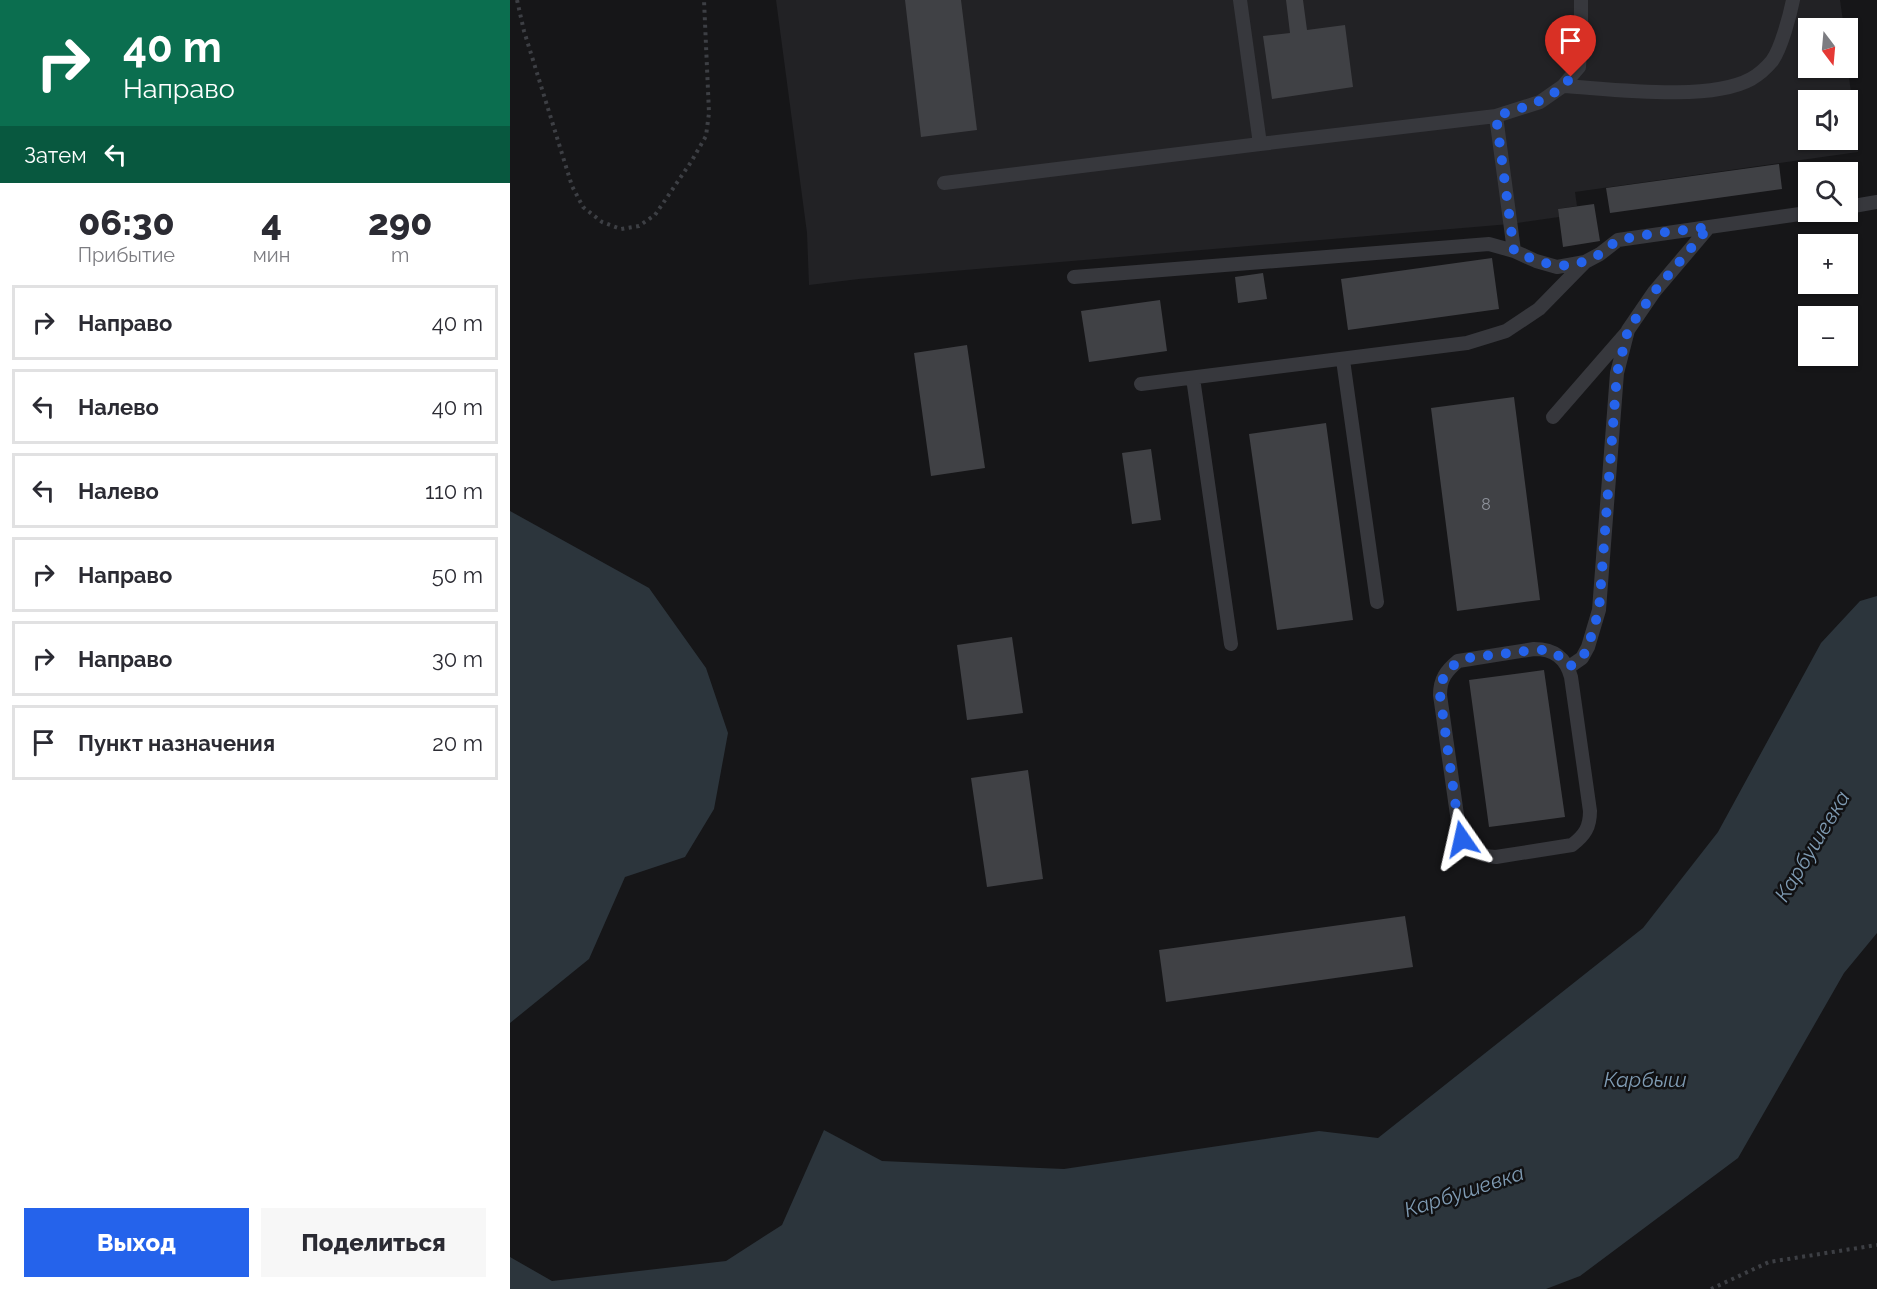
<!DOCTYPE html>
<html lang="ru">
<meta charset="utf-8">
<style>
:root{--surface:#fff;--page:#f7f7f7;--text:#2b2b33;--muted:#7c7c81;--line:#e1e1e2;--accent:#2563eb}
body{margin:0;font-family:Raleway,sans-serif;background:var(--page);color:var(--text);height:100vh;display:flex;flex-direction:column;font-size:22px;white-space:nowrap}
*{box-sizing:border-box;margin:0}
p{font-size:20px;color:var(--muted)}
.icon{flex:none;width:33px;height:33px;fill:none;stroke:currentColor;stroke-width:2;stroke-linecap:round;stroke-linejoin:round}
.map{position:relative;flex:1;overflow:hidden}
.sheet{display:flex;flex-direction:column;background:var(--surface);width:510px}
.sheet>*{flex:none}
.banner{background:#0b6e4f;color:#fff;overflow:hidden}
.needle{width:39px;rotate:164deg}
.tools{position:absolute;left:1288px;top:18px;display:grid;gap:12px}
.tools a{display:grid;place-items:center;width:60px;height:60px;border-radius:0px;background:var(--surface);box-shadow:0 2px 4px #0004;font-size:30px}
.pin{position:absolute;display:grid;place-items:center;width:51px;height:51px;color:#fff;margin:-62px -26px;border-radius:50% 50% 50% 0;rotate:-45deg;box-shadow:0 0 6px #0007}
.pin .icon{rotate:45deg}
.me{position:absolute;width:66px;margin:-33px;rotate:349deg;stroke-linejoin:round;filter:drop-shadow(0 0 4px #0008)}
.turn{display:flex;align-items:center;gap:21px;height:126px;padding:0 24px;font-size:27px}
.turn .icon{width:78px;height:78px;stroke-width:2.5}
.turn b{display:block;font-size:42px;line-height:51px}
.then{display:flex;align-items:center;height:57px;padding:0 24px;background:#0003;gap:12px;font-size:22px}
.eta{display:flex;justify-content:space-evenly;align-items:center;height:102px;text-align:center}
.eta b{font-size:36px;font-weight:800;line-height:42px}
.primary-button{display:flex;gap:12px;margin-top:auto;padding:12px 24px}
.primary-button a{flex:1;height:69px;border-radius:0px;background:var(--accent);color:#fff;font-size:24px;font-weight:800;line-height:69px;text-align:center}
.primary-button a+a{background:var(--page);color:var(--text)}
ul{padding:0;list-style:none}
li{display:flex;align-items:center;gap:18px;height:75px;margin:0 12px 9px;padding:0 12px;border:3px solid var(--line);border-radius:0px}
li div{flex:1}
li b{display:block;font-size:22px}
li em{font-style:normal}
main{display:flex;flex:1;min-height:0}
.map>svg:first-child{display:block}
</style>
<main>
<section class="sheet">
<div class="banner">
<div class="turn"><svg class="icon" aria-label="right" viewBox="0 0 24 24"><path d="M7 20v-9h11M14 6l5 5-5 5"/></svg><div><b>40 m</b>Направо</div></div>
<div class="then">Затем<svg class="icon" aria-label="left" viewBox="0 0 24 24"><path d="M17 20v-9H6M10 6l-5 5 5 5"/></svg></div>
</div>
<div class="eta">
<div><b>06:30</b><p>Прибытие</p></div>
<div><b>4</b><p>мин</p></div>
<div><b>290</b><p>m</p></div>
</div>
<ul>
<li><svg class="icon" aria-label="right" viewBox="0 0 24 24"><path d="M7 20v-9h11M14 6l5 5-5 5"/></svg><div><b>Направо</b></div><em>40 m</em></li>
<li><svg class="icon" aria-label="left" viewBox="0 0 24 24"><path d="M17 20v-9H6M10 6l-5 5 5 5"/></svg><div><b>Налево</b></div><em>40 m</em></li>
<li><svg class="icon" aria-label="left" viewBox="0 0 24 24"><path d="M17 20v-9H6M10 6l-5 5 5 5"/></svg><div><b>Налево</b></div><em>110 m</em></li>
<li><svg class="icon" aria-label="right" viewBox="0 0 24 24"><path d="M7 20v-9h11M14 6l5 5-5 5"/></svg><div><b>Направо</b></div><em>50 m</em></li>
<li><svg class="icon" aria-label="right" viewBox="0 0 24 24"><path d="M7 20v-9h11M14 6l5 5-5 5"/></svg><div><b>Направо</b></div><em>30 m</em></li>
<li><svg class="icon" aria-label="arrive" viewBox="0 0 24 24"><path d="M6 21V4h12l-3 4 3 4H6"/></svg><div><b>Пункт назначения</b></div><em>20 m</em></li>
</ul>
<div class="primary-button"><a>Выход</a><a>Поделиться</a></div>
</section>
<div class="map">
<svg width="1367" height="1289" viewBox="0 0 1367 1289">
<rect width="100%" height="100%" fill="#161618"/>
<!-- built -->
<path fill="#222225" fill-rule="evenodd" d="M266 0H1330L1334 28H1299V68H1338L1348 152 1065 192 1067 206 1048 209 1049 217 1000 224 349 279 299 285 297 233ZM1299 100H1338V140H1299Z"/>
<!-- water -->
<path fill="#2c353c" d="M0 511 139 588 196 668 218 733 204 809 175 857 115 877 79 959 0 1023Z
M1367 596V933L1334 973 1228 1158 1070 1276 1036 1289H0V1257L42 1281 216 1261 272 1225 314 1130 372 1161 554 1169 809 1131 868 1138 1133 928 1208 832 1311 643 1350 601Z"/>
<!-- building -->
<path fill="#404145" d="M395 0H451L467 130 411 137Z
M776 0H793L797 30 835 25 843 87 762 99 753 36 780 33Z
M1269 164 1272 189 1100 213 1096 188Z
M1084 204 1090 241 1053 247 1048 209Z
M982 258 989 309 838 330 831 279Z
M753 273 757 299 728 303 725 277Z
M650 300 657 351 579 362 571 311Z
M457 345 475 468 421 476 404 353Z
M1004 397 1030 600 947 611 921 408Z
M816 423 843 620 767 630 739 434Z
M641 449 651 520 622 524 612 453Z
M502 637 513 713 457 720 447 645Z
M1034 670 1055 817 979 827 959 680Z
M518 770 533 879 477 887 461 778Z
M895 916 903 967 656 1002 649 950Z"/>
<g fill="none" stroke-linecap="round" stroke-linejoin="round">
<!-- path -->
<path stroke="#3d3f44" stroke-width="4" stroke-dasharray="3 4.5" stroke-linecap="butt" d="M7 0 14 31 62 186 73 207 92 222 111 229 129 226 145 215 181 162 196 136 199 113 194 0
M1201 1289 1259 1262 1367 1245"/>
<!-- lane -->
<path stroke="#37383d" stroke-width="14" d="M730 0 750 144 986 116 1030 102 1053 86 1069 67 1071 37V0
M1053 86C1102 89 1199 102 1241 79 1248 75 1257 67 1262 61 1271 49 1280 15 1283 0
M986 116 1004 251
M434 183 750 144
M1338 207 1367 202
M564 277 979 244 1004 251 1026 261 1047 267 1075 262 1090 254 1108 240 1304 212
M833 360 867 602
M683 378 721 644
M631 384 957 343 996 331 1029 309 1075 262
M1043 417 1117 332
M1024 649C1044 649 1056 658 1061 677L1080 811C1080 827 1075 835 1062 845L986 857C966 856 955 848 949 829L930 695C930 679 936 671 948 661Z
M1059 667 1072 658 1078 647 1089 610 1107 373 1118 330 1144 292 1199 227"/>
</g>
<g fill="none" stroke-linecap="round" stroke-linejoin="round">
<!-- route -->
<path stroke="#2563eb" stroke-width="10" stroke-dasharray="0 18" d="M952 839 949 829 930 695C930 676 940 664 958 658L1024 650C1040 649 1050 654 1059 667L1072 658 1078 647 1089 610 1107 373 1118 330 1144 292 1199 227C1170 231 1138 233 1111 240 1102 242 1096 251 1088 255 1056 273 1035 265 1004 251L986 116C1014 107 1042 101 1061 77"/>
</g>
<g text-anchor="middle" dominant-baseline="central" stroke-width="5" stroke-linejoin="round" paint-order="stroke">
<!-- number labels -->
<g font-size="16" fill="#8e929b">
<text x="976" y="504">8</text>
</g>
<!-- water labels -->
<g font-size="21" font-style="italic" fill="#7f9bb3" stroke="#111113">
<text transform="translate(1302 846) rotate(-59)">Карбушевка</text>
<text x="1135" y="1079">Карбыш</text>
<text transform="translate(954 1191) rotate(-18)">Карбушевка</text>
</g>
</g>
</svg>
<div class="tools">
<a><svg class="needle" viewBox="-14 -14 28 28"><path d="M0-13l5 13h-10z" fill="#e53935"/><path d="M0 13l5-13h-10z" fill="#7c7c81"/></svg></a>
<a><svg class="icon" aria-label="sound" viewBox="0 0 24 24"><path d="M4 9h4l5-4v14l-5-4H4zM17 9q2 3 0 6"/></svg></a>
<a><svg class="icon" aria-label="search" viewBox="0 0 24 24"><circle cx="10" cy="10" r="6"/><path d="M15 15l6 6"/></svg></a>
<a>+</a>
<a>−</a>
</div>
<div class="pin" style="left:1061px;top:77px;background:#d93025"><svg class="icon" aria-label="arrive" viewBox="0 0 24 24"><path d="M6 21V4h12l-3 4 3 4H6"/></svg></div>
<svg class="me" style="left:952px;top:839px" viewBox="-20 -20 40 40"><path d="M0-17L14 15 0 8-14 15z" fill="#2563eb" stroke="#fff" stroke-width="4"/></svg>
</div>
</main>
